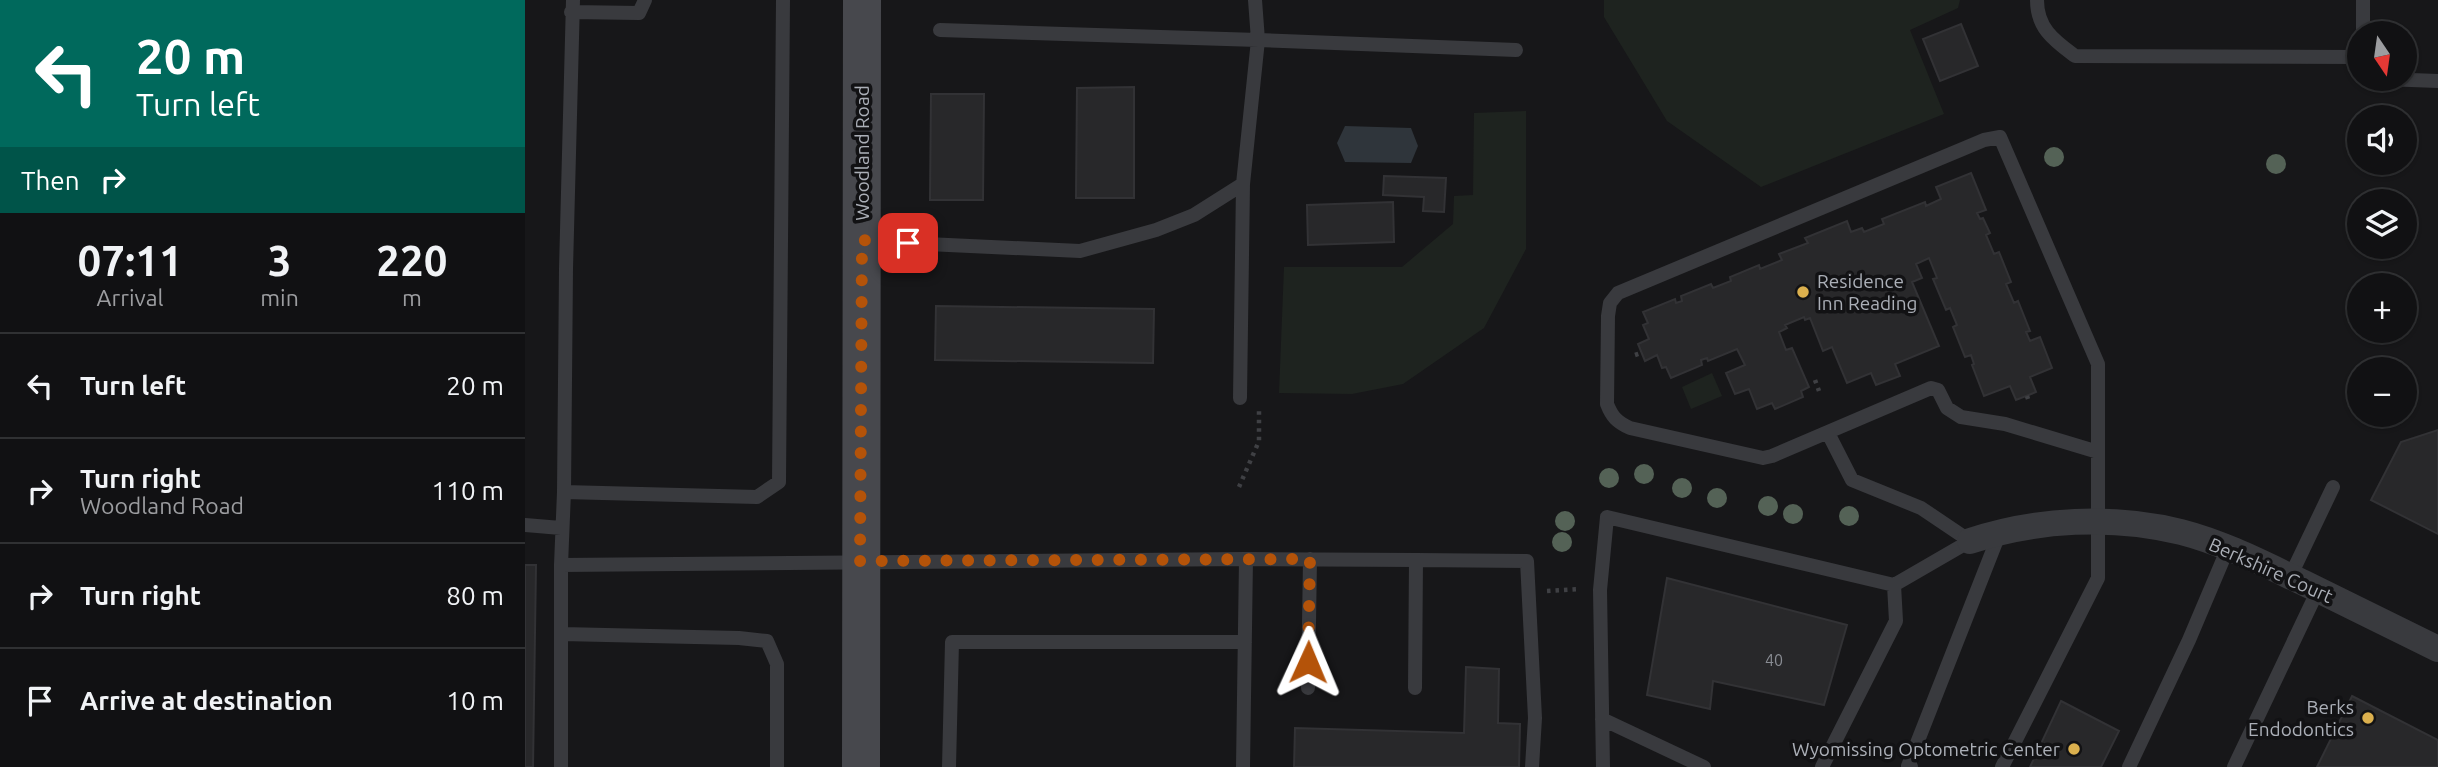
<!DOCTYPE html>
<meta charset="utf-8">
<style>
:root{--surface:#111113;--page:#1a1a1c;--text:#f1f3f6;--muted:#9c9da0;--line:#303133}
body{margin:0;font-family:Ubuntu,sans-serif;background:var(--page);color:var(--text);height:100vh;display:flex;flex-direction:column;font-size:26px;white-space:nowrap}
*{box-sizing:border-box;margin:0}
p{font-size:23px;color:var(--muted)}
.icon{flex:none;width:38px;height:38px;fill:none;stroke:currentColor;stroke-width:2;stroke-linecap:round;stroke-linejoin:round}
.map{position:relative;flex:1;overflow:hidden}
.details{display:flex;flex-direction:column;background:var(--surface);width:525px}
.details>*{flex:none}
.guide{background:#00695c;color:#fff;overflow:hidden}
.needle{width:46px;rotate:167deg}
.fabs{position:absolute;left:1822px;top:21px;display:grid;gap:14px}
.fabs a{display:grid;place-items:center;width:70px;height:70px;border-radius:50%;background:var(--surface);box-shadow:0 2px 5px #0004,0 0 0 2px var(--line);font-size:35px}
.pin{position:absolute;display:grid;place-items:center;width:60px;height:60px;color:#fff;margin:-30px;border-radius:14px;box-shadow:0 4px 10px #0006}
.me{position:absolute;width:77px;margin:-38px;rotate:1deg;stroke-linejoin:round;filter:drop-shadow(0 0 5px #0008)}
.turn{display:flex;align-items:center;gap:24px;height:147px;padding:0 21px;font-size:32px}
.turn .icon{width:91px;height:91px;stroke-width:2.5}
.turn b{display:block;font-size:49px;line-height:60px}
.then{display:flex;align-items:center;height:66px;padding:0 21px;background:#0003;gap:14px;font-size:26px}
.eta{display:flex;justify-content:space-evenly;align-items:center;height:119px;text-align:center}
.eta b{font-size:42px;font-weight:700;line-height:49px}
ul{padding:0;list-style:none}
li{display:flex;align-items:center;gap:21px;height:105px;padding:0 21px;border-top:2px solid var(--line)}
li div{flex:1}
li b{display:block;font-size:26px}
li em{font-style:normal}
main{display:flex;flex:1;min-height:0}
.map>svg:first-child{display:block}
</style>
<main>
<section class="details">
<div class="guide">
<div class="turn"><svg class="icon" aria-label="left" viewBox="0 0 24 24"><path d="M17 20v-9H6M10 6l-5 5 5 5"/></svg><div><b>20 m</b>Turn left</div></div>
<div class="then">Then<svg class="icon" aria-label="right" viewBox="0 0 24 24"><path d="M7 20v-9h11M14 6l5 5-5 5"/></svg></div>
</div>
<div class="eta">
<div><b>07:11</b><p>Arrival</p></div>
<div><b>3</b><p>min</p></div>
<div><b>220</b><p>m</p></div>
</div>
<ul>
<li><svg class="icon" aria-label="left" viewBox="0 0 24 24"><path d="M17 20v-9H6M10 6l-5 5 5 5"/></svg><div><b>Turn left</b></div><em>20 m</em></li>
<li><svg class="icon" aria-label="right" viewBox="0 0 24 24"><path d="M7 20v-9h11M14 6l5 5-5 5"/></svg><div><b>Turn right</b><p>Woodland Road</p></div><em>110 m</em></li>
<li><svg class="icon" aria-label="right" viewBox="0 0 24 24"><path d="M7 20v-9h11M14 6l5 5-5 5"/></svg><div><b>Turn right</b></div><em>80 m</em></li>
<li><svg class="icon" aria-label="arrive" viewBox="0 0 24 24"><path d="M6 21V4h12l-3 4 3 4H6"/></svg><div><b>Arrive at destination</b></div><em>10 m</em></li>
</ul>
</section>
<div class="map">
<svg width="1913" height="767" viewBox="0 0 1913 767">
<rect width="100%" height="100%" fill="#171719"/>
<!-- green -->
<path fill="#1e231f" d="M1079 0H1435L1433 8 1385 30 1419 114 1236 187 1142 121 1079 17Z
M1001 111V249L959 328 878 384 827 394 754 393 759 267H877L928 224 929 196 948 195 949 113Z
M1187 373 1197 396 1166 409 1157 387Z"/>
<!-- water -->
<path fill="#2f353b" d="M820 126 886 128 893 146 886 163 820 162 812 143Z"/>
<!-- building -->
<path fill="#28282a" stroke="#323235" stroke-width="2" d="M1436 24 1453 66 1415 81 1398 39Z
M609 87V198H551L552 88Z
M406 94H459L458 200H405Z
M1446 173 1461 210 1452 213 1455 219 1458 218 1465 233 1461 235 1469 254 1474 252 1486 282 1481 284 1489 303 1493 301 1505 331 1501 332 1505 341 1515 337 1527 368 1505 377 1511 392 1491 400 1485 386 1459 396 1447 365 1449 364 1446 355 1440 357 1428 327 1432 325 1425 308 1421 310 1408 279 1412 278 1404 258 1391 264 1397 278 1387 282 1414 346 1370 364 1375 376 1351 385 1346 373 1322 383 1307 347 1298 351 1285 318 1280 320 1279 317 1260 325 1262 328 1254 332 1261 350 1267 348 1284 387 1276 391 1278 397 1250 409 1247 403 1232 409 1224 389 1210 394 1201 373 1220 365 1212 349 1183 361 1182 358 1176 360 1177 365 1146 378 1141 367 1137 368 1132 355 1120 361 1113 344 1124 339 1118 325 1123 323 1118 312 1150 299 1151 303 1157 301 1156 296 1186 284 1188 288 1206 281 1205 277 1234 265 1235 269 1257 260 1254 254 1283 243 1280 238 1322 221 1326 232 1337 228 1339 232 1359 224 1357 219 1400 202 1401 206 1416 199 1411 187Z
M859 176 921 178 919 212 898 211 899 197 858 195Z
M868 202 869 242 783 245 782 205Z
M411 306 629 309 628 363 410 360Z
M1913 430V534L1846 500 1876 442Z
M0 565H11L8 767H0Z
M1142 578 1322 625 1299 705 1188 681 1185 709 1122 695Z
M941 667 974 669 973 723 995 724 994 767H769L770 728 939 733Z
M1827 696 1913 740V767H1792Z
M1536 701 1594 731 1576 767H1505Z"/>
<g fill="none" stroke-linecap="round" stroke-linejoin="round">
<!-- path -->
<path stroke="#3f4044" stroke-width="4.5" stroke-dasharray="3.5 5" stroke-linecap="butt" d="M1110 355 1116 353
M1290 380 1294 391
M1502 396 1503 399
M714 487 734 441V408
M1022 591 1055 589"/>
<!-- service -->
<path stroke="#393a3e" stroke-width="14" d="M1512 0C1512 29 1530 41 1550 56L1834 57
M46 12 114 13 120 0
M415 30 733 40 991 50
M1838 33V0
M1859 79 1913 81
M338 241 555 251 631 230 669 215 718 184 733 40 730 0
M715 398 718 184
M39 492 232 497 254 482 258 0
M0 525 36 528
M721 559 891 560 890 688
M891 560 1002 561 1010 718 1007 767
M36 565 721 559 718 767
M1765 577 1808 487
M37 634 214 638 242 641 252 664V767
M783 688 785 559
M1077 719 1179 767
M36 767V565L39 492 41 269 48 0
M424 767 427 642H720
M1078 767 1075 590 1082 517 1369 585 1445 541 1396 508 1327 480 1303 433
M1297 767 1371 621 1369 585
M1386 767 1383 766 1475 532
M1477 767 1573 578V364L1475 137 1459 140 1440 148 1093 293 1085 303 1083 316 1082 404C1087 417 1092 422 1105 428L1238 458 1247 456 1406 388 1413 390 1422 408 1436 417 1480 424 1573 452
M1604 767 1664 640 1703 548
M1709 767 1793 590"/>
<!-- minor -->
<path stroke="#393a3e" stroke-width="26" d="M1445 541C1511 519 1588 515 1656 532 1699 543 1739 564 1779 583 1823 605 1868 627 1913 649"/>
<!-- secondary -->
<path stroke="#47484d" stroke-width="38" d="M336 767 337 0"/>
</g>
<!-- trees -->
<g fill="#546256">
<circle cx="1529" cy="157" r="10"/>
<circle cx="1751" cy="164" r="10"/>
<circle cx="1119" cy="474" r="10"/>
<circle cx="1084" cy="478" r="10"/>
<circle cx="1157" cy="488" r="10"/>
<circle cx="1192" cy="498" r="10"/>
<circle cx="1243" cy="506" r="10"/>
<circle cx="1268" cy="514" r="10"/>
<circle cx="1324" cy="516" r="10"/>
<circle cx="1040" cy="521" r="10"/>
<circle cx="1037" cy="542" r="10"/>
</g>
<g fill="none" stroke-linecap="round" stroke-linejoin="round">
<!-- route -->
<path stroke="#b45309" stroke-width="12" stroke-dasharray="0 21.6" d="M383 243 337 240 335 561 785 559 783 662"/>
</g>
<!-- markers -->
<g fill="#dbb04e" stroke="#121214" stroke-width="2.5">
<circle cx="1278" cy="292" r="7"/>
<circle cx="1843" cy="718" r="7"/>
<circle cx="1549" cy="749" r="7"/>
</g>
<g text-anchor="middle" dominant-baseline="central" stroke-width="7" stroke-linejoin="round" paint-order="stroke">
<!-- number labels -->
<g font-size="16" fill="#8a8d94">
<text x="1249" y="660">40</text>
</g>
<!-- street labels -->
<g font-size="19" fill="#abafb7" stroke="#121214">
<text transform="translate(337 153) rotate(-90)">Woodland Road</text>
<text transform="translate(1746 570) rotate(24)">Berkshire Court</text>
</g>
<!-- poi labels -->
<g font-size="19" fill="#abafb7" stroke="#121214" text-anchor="end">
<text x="1292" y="281" text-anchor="start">Residence<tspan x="1292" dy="22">Inn Reading</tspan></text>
<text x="1829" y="707">Berks<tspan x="1829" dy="22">Endodontics</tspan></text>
<text x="1535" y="749">Wyomissing Optometric Center</text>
</g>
</g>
</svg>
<div class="fabs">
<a><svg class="needle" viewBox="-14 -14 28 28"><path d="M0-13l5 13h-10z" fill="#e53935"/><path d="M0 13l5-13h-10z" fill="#9c9da0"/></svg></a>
<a><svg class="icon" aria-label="sound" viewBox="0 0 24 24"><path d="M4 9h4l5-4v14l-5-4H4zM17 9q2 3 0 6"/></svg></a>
<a><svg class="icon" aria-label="layers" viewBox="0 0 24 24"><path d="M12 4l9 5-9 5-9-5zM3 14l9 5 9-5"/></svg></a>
<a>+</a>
<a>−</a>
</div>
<div class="pin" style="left:383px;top:243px;background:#d93025"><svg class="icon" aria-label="arrive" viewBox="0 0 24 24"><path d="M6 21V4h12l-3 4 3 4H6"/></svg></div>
<svg class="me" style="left:783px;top:662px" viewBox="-20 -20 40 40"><path d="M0-17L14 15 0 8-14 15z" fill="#b45309" stroke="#fff" stroke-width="4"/></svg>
</div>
</main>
